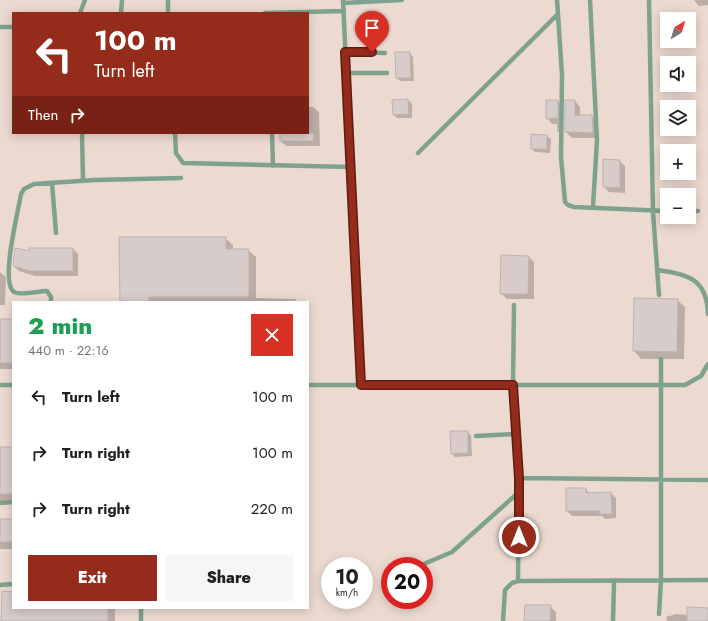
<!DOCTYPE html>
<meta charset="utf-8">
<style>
:root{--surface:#fff;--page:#f6f6f6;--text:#202124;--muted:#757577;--accent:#952b1b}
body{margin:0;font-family:Jost,sans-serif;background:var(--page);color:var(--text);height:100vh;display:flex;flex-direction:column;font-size:15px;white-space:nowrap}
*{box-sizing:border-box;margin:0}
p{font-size:13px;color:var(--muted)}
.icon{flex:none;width:22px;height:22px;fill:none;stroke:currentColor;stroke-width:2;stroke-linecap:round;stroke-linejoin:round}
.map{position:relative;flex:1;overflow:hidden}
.drawer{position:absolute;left:12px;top:301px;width:297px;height:308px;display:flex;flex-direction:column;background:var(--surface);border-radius:0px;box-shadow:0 2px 10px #0003}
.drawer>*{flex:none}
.top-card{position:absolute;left:12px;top:12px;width:297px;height:122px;border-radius:0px;box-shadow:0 2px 10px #0003;background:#952b1b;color:#fff;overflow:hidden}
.needle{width:26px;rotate:38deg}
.controls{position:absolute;left:660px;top:12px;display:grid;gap:8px}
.controls a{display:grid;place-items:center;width:36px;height:36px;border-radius:0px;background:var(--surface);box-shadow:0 2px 10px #0003;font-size:20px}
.speed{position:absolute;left:321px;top:557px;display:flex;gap:8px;font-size:20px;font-weight:700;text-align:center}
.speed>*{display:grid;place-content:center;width:52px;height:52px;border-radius:50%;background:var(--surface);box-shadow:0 2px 10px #0003;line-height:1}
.speed small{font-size:10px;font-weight:400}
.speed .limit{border:6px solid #d22;background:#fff;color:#111}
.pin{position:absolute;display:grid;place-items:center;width:34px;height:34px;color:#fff;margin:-41px -17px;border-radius:50% 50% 50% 0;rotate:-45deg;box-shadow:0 0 4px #0007}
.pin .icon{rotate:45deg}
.me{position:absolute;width:44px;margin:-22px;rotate:0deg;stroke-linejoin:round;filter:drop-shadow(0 0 3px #0008)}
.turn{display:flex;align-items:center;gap:14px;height:84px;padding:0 16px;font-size:18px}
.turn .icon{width:52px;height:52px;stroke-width:2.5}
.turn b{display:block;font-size:28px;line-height:34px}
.then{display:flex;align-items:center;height:38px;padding:0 16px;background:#0003;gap:8px;font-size:15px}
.round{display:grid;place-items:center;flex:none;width:42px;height:42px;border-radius:0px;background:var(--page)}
.head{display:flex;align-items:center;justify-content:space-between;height:68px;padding:0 16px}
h1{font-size:24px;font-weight:800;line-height:30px;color:#1e9e55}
.primary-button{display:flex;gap:8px;margin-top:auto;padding:8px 16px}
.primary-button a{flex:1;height:46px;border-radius:0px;background:var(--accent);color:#fff;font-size:16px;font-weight:800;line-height:46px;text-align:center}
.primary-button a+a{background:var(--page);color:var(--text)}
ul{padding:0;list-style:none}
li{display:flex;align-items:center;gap:12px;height:56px;padding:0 16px}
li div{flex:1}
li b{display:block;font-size:15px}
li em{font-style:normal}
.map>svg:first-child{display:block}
</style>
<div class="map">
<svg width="708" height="621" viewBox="0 0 708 621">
<rect width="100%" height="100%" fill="#f3e9e3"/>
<!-- built -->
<path fill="#ecdad0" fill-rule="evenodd" d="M0 0H708V621H0ZM13 13H308V133H13ZM667 19H689V41H667ZM667 63H689V85H667ZM667 107H689V129H667ZM667 151H689V173H667ZM667 195H689V217H667ZM13 302H308V608H13ZM330 566H364V600H330ZM390 566H424V600H390Z"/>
<!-- shadow -->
<path fill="#0003" d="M694 0H708V5L699 6Z
M410 53 413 57 414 81H400L397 78Z
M408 100 412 104V118H397L394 115 393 101Z
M558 101 563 107V136L559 132 558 124H552L547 118Z
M575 101 580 107V116H592L597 122 598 138H572L566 132Z
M308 107H313L319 112 320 146H286L281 141V133H308Z
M547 136 551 139 550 153 535 152 532 149Z
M620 161 625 166V193L609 192 604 187Z
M225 238 233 245V250H248L256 257V298L295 299 298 302H121Z
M73 249 78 254V276H35L19 271 14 266 30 252Z
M529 257 534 262V299H507L501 293Z
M0 272 6 277 5 305H0Z
M677 300 685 307 684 359H641L634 351Z
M0 320H13V369H0Z
M467 432 471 435 472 456 455 457 452 453Z
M0 448H13V501H0Z
M586 489 590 494 611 493 616 498V518L605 519 602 516H572L567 511Z
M0 520H13V549H0Z
M13 593V608H115V621H2Z
M550 606 556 612V621H525Z
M708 609V621H667L666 617 676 614 688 615Z"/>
<!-- building -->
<path fill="#d7ccca" stroke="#bdb2b1" d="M395 52H410L411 78H396Z
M408 99 409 114 393 115 392 100Z
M546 100H558V132L557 118 546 119Z
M565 100H575V115H592L593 133 565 132Z
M280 133H314V141H280Z
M531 134 547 135V149H531Z
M603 159 620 160V188L603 187Z
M119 237H226V249H249V297H149V302H120Z
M15 248 29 251V248H73V271H29L13 266Z
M501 255 529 256 528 294H500Z
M634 298 678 299 677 352 633 351Z
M0 319H13V363H0Z
M450 431H468V453L451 454Z
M0 447H13V494H0Z
M566 488H586V493L611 492 612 514H599V511H566Z
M0 519H13V542H0Z
M2 591 13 592V608H108V621H1Z
M525 605H551L550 621H524Z
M687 607 708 608V621H687Z"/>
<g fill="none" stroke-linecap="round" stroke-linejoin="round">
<!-- service -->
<path stroke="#7fa28e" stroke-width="4.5" d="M168 0V13
M343 0 361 385
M557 0 562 75 561 157 565 202 568 205 574 207 667 211
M590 0 597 140 593 207
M649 0 653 212 659 295
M343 3 402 0
M80 13 85 0
M121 13 122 0
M265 13 344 11
M0 27H13
M345 52 385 53
M346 73H387
M82 133 83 181
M175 133 176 153 183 163 351 167
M272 133 273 166
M418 153 558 14
M52 183 56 233
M689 211H698
M658 270C688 274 707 279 708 314
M51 302V297L47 291C37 291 23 296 14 292 0 282 18 213 21 194L24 189 34 184 95 180 181 178
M514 305 513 385 519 478 518 581
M0 385H13
M308 385H685L701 376 708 364
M476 436 515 434
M519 478 708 480
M0 503 13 502
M419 566 452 552 519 492
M0 585 13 584
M141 608V621
M659 614 661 580V359
M503 621 505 590 512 583 518 581 708 580
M613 621 614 581"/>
</g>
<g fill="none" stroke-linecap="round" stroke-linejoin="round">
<!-- route casing -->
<g stroke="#611c12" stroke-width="10">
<path id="route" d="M372 52H345L361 385H513L519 478V537"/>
</g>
<!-- route -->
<use href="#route" stroke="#952b1b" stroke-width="7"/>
</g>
</svg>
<div class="controls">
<a><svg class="needle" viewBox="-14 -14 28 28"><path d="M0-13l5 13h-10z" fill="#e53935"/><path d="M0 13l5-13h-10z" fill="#757577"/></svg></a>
<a><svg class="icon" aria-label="sound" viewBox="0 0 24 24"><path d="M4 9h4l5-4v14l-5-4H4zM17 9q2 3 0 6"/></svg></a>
<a><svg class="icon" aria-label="layers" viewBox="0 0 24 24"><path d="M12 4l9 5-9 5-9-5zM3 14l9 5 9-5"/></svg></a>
<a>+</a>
<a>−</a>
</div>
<div class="speed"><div>10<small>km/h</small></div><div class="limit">20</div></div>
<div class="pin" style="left:372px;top:52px;background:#d93025"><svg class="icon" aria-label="arrive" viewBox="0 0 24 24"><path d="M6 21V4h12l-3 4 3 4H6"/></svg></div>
<svg class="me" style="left:519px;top:537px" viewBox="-20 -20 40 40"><circle r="17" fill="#952b1b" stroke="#fff" stroke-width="3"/><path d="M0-11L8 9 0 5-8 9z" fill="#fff"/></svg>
<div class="top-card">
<div class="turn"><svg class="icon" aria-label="left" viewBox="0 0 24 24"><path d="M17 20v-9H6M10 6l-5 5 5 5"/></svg><div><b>100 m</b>Turn left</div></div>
<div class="then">Then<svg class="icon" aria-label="right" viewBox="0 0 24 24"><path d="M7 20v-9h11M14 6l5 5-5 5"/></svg></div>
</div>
<section class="drawer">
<div class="head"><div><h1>2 min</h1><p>440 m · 22:16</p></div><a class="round" style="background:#d93025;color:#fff"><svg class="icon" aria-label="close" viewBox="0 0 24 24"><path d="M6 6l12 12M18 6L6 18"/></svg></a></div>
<ul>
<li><svg class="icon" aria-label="left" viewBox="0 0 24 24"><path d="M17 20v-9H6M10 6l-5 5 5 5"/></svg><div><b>Turn left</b></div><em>100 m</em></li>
<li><svg class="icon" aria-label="right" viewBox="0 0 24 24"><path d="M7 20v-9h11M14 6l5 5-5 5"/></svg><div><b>Turn right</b></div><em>100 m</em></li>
<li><svg class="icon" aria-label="right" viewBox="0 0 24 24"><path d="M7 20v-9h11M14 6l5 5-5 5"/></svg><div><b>Turn right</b></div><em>220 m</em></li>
</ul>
<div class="primary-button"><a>Exit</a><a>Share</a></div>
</section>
</div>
